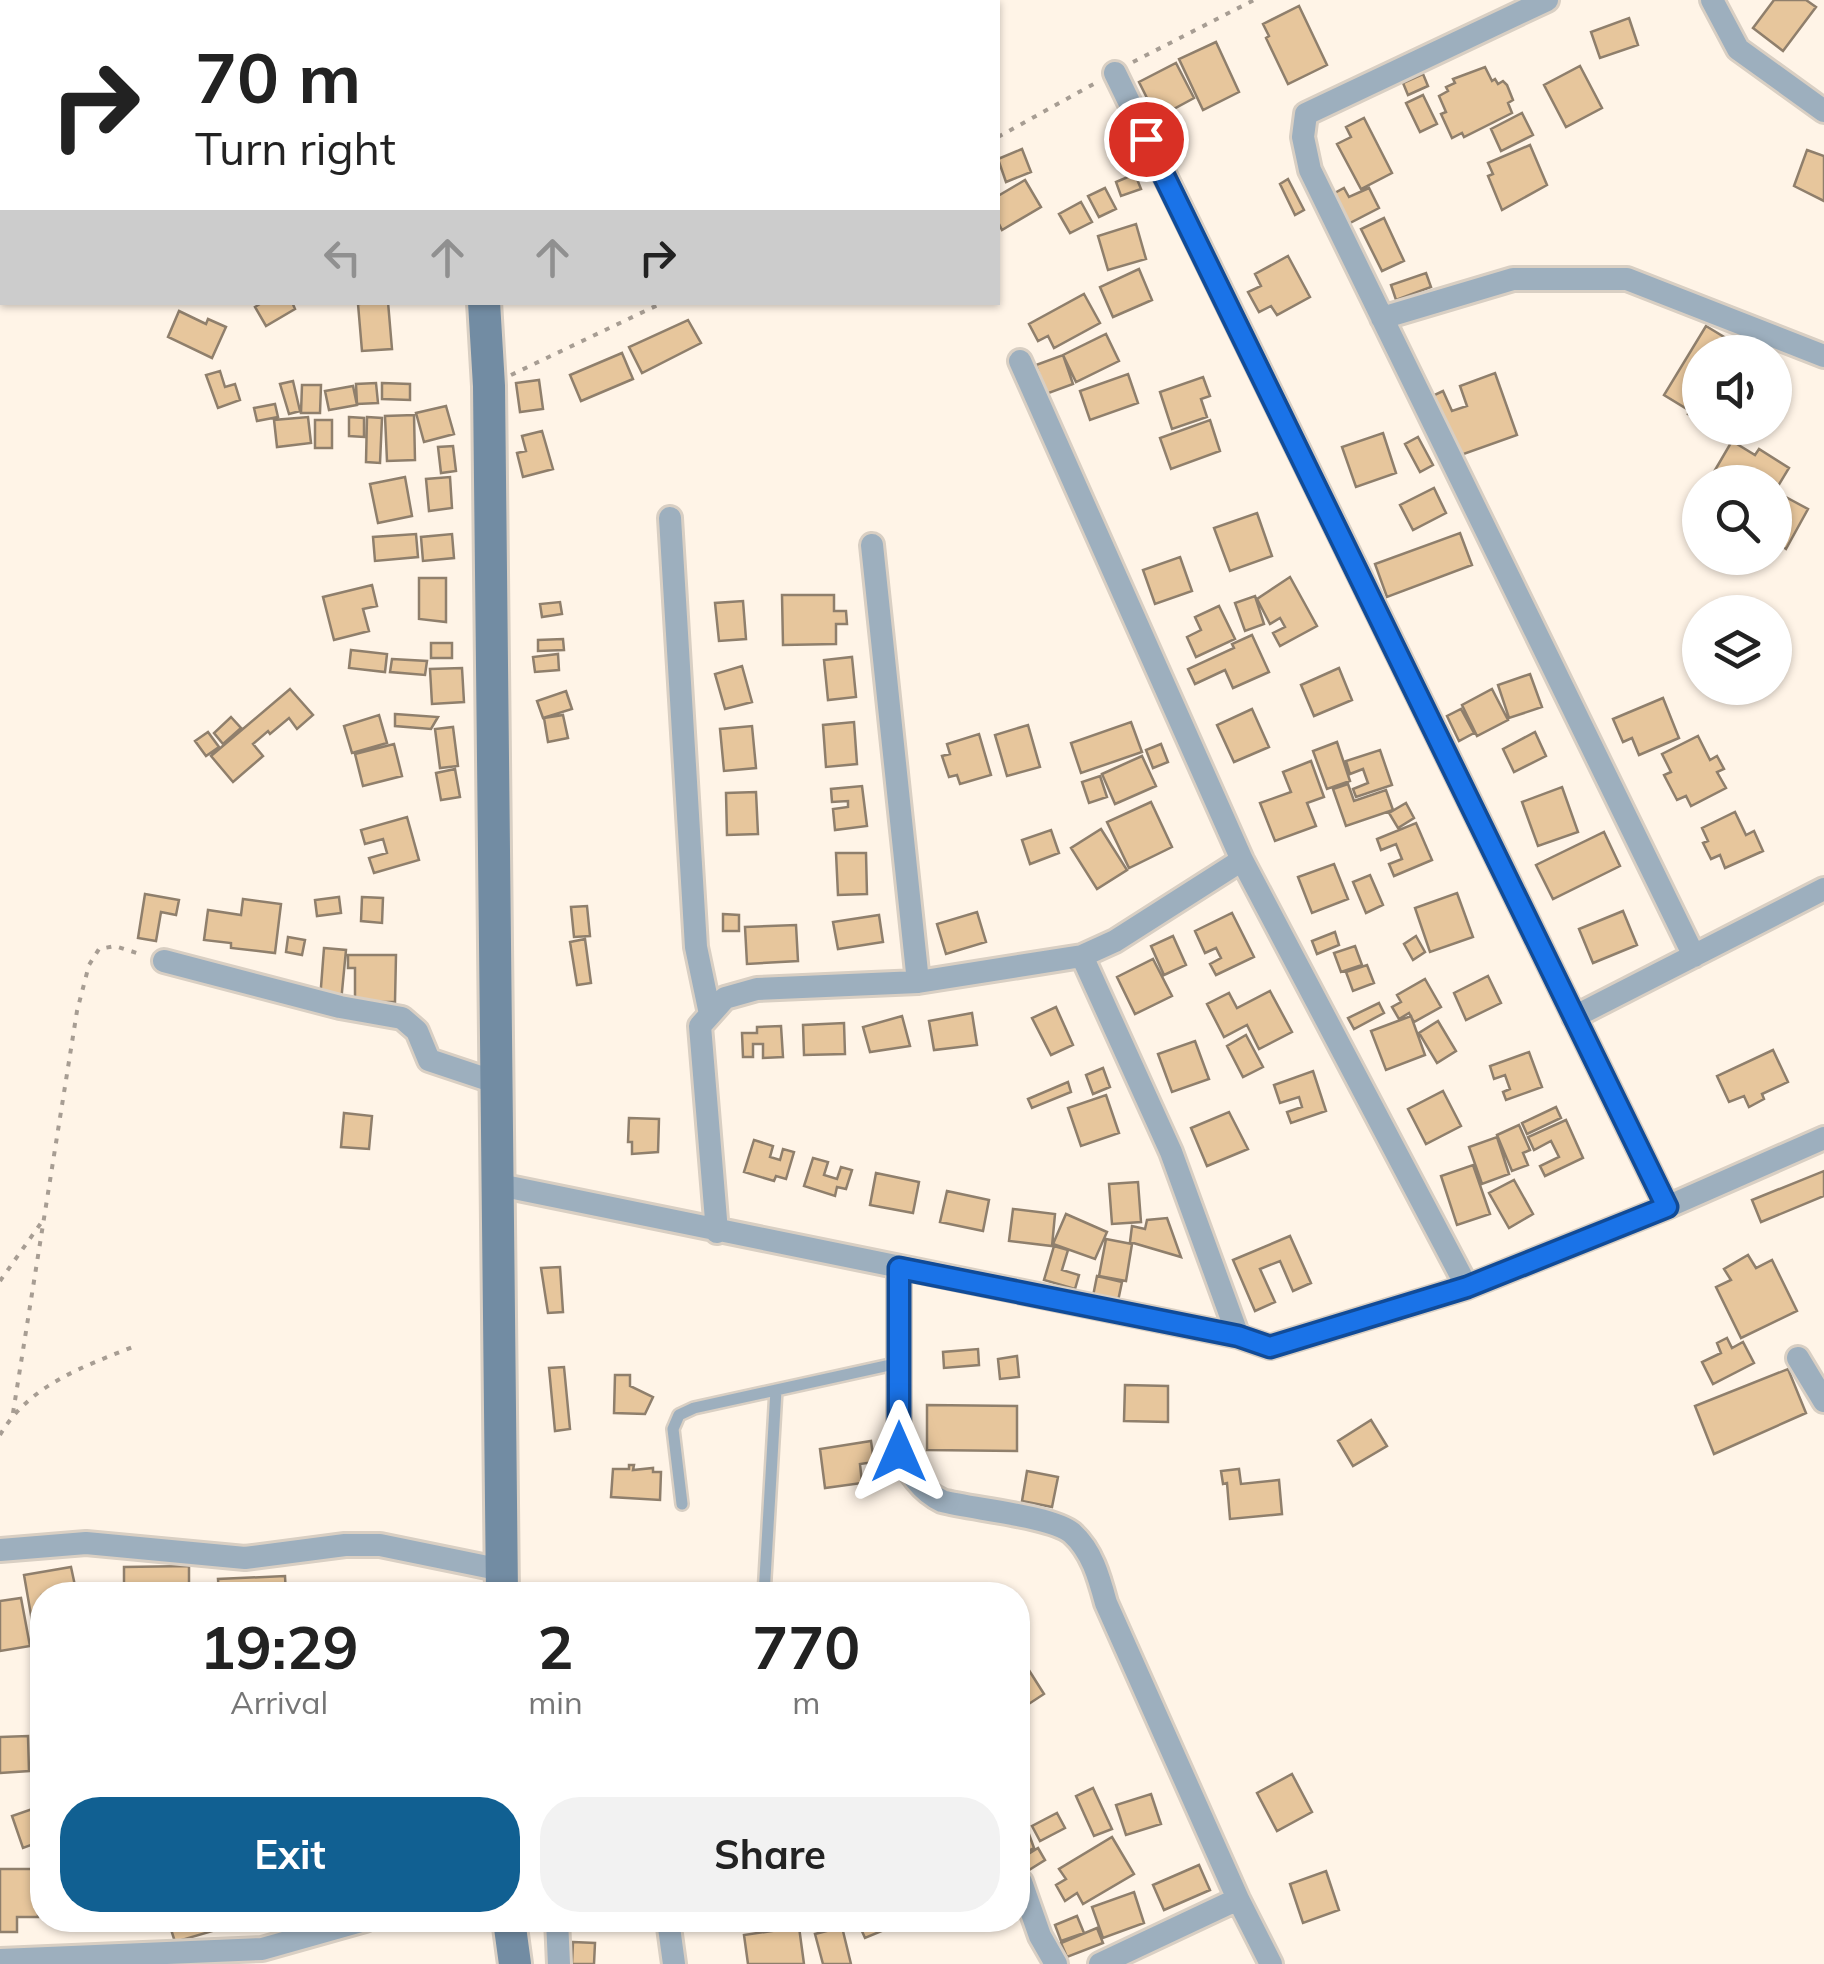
<!DOCTYPE html>
<style>
:root{--surface:#fff;--page:#f2f2f2;--text:#222;--muted:#767676;--accent:#116092}
body{margin:0;font-family:Mulish,sans-serif;background:var(--page);color:var(--text);height:100vh;display:flex;flex-direction:column;font-size:38px;white-space:nowrap}
*{box-sizing:border-box;margin:0}
p{font-size:32px;color:var(--muted)}
.icon{flex:none;width:55px;height:55px;fill:none;stroke:currentColor;stroke-width:2;stroke-linecap:round;stroke-linejoin:round}
.map{position:relative;flex:1;overflow:hidden}
.sheet{position:absolute;left:30px;top:1582px;width:1000px;height:350px;display:flex;flex-direction:column;background:var(--surface);border-radius:40px;box-shadow:0 2px 8px #0004}
.sheet>*{flex:none}
.guide{position:absolute;left:0px;top:0px;width:1000px;height:305px;box-shadow:0 2px 8px #0004;background:#fff;color:var(--text);overflow:hidden}
.tools{position:absolute;left:1682px;top:335px;display:grid;gap:20px}
.tools a{display:grid;place-items:center;width:110px;height:110px;border-radius:50%;background:var(--surface);box-shadow:0 2px 8px #0004;font-size:50px}
.pin{position:absolute;display:grid;place-items:center;width:85px;height:85px;color:#fff;margin:-42px;border:5px solid #fff;border-radius:50%;box-shadow:0 2px 10px #0007}
.me{position:absolute;width:110px;margin:-55px;rotate:0deg;stroke-linejoin:round;filter:drop-shadow(0 0 8px #0008)}
.turn{display:flex;align-items:center;gap:35px;height:210px;padding:0 30px;font-size:45px}
.turn .icon{width:130px;height:130px;stroke-width:2.5}
.turn b{display:block;font-size:70px;line-height:85px}
.lanes{display:flex;align-items:center;height:95px;padding:0 30px;background:#0003;justify-content:center;gap:50px;direction:ltr}
.lanes .off{opacity:.35}
.eta{display:flex;justify-content:space-evenly;align-items:center;height:170px;text-align:center}
.eta b{font-size:60px;font-weight:700;line-height:70px}
.cta{display:flex;gap:20px;margin-top:auto;padding:20px 30px}
.cta a{flex:1;height:115px;border-radius:40px;background:var(--accent);color:#fff;font-size:40px;font-weight:700;line-height:115px;text-align:center}
.cta a+a{background:var(--page);color:var(--text)}
.map>svg:first-child{display:block}
</style>
<div class="map">
<svg width="1824" height="1964" viewBox="0 0 1824 1964">
<rect width="100%" height="100%" fill="#fff4e7"/>
<!-- building -->
<path fill="#e7c69c" stroke="#8f7f6c" stroke-width="2.5" d="M1774 0H1806L1816 7 1783 51 1753 28Z
M1299 6 1327 65 1288 84 1266 38 1269 36 1263 24Z
M1629 18 1638 45 1600 58 1591 32Z
M1216 42 1239 92 1203 110 1179 59Z
M1176 63 1194 98 1157 118 1139 82Z
M1580 66 1602 108 1566 127 1544 85Z
M1485 67 1492 81 1495 79 1498 84 1503 81 1507 85 1513 100 1508 103 1512 113 1464 137 1462 133 1452 138 1441 114 1446 112 1439 96 1448 91 1446 87 1455 83 1453 79Z
M1423 74 1428 86 1408 95 1403 83Z
M1423 95 1437 124 1420 132 1406 103Z
M1522 113 1533 135 1501 151 1491 129Z
M1364 118 1392 173 1361 189 1337 144 1351 137 1346 127Z
M1530 145 1547 185 1502 210 1488 176 1493 174 1488 163Z
M1022 149 1031 172 1006 182 998 159Z
M1807 150 1824 156V201L1794 186Z
M1135 174 1141 189 1121 196 1116 182Z
M1288 179 1304 210 1295 215 1280 184Z
M1025 180 1041 207 1002 230 998 222V196Z
M1105 188 1116 209 1099 217 1088 196Z
M1344 188 1349 197 1369 188 1379 208 1346 225 1331 195Z
M1081 202 1092 222 1070 233 1059 214Z
M1384 218 1404 261 1382 271 1361 229Z
M1136 224 1146 259 1108 270 1098 236Z
M1288 256 1310 297 1277 315 1271 306 1259 312 1248 292 1261 286 1255 274Z
M1139 269 1152 300 1113 317 1100 287Z
M1426 273 1431 287 1396 300 1391 285Z
M1084 294 1100 323 1054 348 1048 336 1038 341 1029 324Z
M263 302H292L295 309 266 326 255 307Z
M388 302 392 349 362 351 358 304Z
M179 311 206 324 208 319 226 327 212 358 168 337Z
M688 320 701 343 642 373 629 347Z
M1706 326 1734 343 1729 352H1700V411L1695 418 1688 414 1690 411 1664 395Z
M1106 334 1119 361 1076 382 1063 355Z
M622 353 633 379 581 401 570 375Z
M1063 355 1073 384 1046 394 1036 365Z
M220 371 225 387 235 384 240 400 218 408 206 375Z
M1495 373 1517 435 1458 456 1430 397 1443 391 1452 411 1467 406 1460 386Z
M1128 374 1138 403 1090 420 1080 391Z
M1203 377 1210 396 1201 399 1207 417 1172 429 1160 392Z
M539 380 543 409 520 412 516 383Z
M293 381 300 411 289 414 280 384Z
M376 383 378 403 357 404 356 384Z
M382 383 410 384V400L382 399Z
M302 385H321L320 413H301Z
M353 386 357 405 329 410 325 391Z
M275 404 278 417 257 421 254 408Z
M446 406 454 434 424 442 416 413Z
M414 415 415 460 387 461 385 416Z
M308 417 311 443 277 447 274 420Z
M349 417 364 418V437L349 436Z
M367 417 382 418 380 463 366 462Z
M315 420H332V448H315Z
M1210 420 1220 451 1171 469 1160 438Z
M542 431 553 469 523 477 517 453 526 451 522 436Z
M1383 433 1396 473 1356 487 1342 447Z
M1418 437 1433 465 1420 472 1405 444Z
M1732 441 1755 455 1759 449 1789 468 1775 491V482H1708Z
M453 446 456 471 441 473 438 447Z
M405 477 412 516 378 523 370 484Z
M450 477 452 508 429 511 426 479Z
M1434 488 1446 513 1413 530 1400 505Z
M1782 495 1808 509 1786 549 1779 544 1776 550 1775 508Z
M1257 513 1272 556 1230 571 1214 528Z
M1460 533 1472 565 1387 597 1375 564Z
M416 534 418 557 375 561 373 537Z
M452 534 454 558 423 561 421 537Z
M1180 557 1192 591 1155 604 1143 570Z
M1290 577 1317 626 1280 646 1273 633 1285 627 1280 618 1270 624 1257 599Z
M419 578H446V622L419 619Z
M372 585 377 606 363 609 369 631 334 640 323 597Z
M782 595H834V611H846L847 624H836V644L783 645Z
M1255 596 1264 624 1245 631 1235 603Z
M743 601 746 639 719 641 715 603Z
M560 602 562 614 542 617 540 604Z
M1219 606 1235 639 1196 657 1187 637 1201 630 1195 617Z
M1252 635 1269 672 1233 688 1225 670 1195 684 1188 669 1234 648 1232 644Z
M563 639 564 650 538 651V640Z
M431 643H452V658H431Z
M351 650 387 654 385 672 349 668Z
M558 654 559 670 535 672 533 657Z
M852 657 856 697 828 700 824 660Z
M392 659 427 661 425 675 390 672Z
M742 666 752 702 725 709 715 674Z
M462 668 464 702 432 704 430 669Z
M1339 668 1352 700 1314 716 1301 685Z
M1530 674 1542 707 1509 718 1498 685Z
M290 689 313 715 297 729 289 718 270 734 268 731 253 744 263 756 233 782 211 756Z
M1492 689 1508 720 1477 736 1462 705Z
M566 691 572 709 543 718 537 701Z
M1663 698 1679 738 1639 755 1632 738 1623 742 1613 719Z
M1252 709 1269 747 1234 762 1217 725Z
M1461 709 1474 733 1459 741 1447 716Z
M395 714 438 717 431 729 395 726Z
M379 715 387 743 352 753 344 726Z
M563 715 568 738 548 742 544 718Z
M231 717 241 728 223 744 214 733Z
M854 722 857 764 826 767 823 725Z
M1131 722 1142 752 1081 773 1071 743Z
M1028 725 1040 767 1007 776 995 735Z
M752 726 756 768 724 771 720 729Z
M453 727 458 766 440 768 435 729Z
M208 732 219 747 206 756 195 741Z
M1535 732 1546 756 1514 772 1503 749Z
M979 734 991 775 960 784 957 775 949 777 942 756 950 754 947 744Z
M1698 736 1710 760 1717 756 1724 769 1717 772 1726 788 1691 806 1686 796 1677 800 1664 775 1671 772 1662 754Z
M1337 742 1350 781 1327 789 1313 751Z
M394 744 402 776 363 786 355 754Z
M1161 744 1168 762 1153 768 1146 750Z
M1380 750 1392 785 1356 797 1353 789 1368 783 1363 769 1350 774 1346 761Z
M1142 756 1156 786 1115 804 1102 774Z
M1311 761 1324 797 1307 803 1316 826 1275 841 1260 803 1291 792 1283 772Z
M455 769 460 797 441 800 436 773Z
M1100 776 1107 797 1089 803 1082 782Z
M1348 784 1354 801 1386 790 1393 810 1346 826 1333 789Z
M862 786 867 826 835 830 833 809 848 807V801L832 802 831 789Z
M1562 787 1578 832 1538 846 1522 802Z
M756 792 758 834 727 835 726 793Z
M1151 802 1172 847 1129 868 1107 822Z
M1406 803 1414 818 1398 828 1389 813Z
M1735 812 1746 835 1754 831 1763 851 1725 868 1720 855 1711 859 1703 843 1708 841 1702 828Z
M407 817 419 860 374 873 369 858 387 853 383 839 365 844 361 830Z
M1416 823 1432 860 1394 876 1389 864 1402 859 1396 844 1381 850 1377 839Z
M1101 829 1127 870 1097 889 1071 848Z
M1051 830 1059 853 1030 864 1022 840Z
M1604 832 1620 866 1553 899 1536 865Z
M836 853H866L867 894 838 895Z
M1334 864 1348 899 1312 913 1298 877Z
M1370 875 1383 905 1366 913 1353 882Z
M1457 893 1473 937 1430 952 1415 908Z
M145 894 179 900 176 915 161 912 156 941 138 938Z
M339 897 341 913 317 916 315 900Z
M362 897 383 898 382 923 361 921Z
M243 899 281 904 275 953 231 948V943L204 940 208 910 241 915Z
M587 906 590 936 574 937 571 907Z
M1623 911 1637 945 1593 963 1579 929Z
M977 912 986 942 946 954 937 924Z
M1232 913 1254 957 1216 975 1210 964 1221 958 1216 948 1205 953 1195 931Z
M723 914 739 915V931H723Z
M879 915 883 942 838 949 833 922Z
M796 925 798 961 747 964 745 927Z
M1335 932 1339 945 1317 954 1312 941Z
M1173 936 1186 965 1164 975 1151 946Z
M1416 936 1425 952 1413 960 1404 944Z
M288 937 305 940 302 955 286 952Z
M585 939 591 983 577 985 570 942Z
M1355 946 1362 965 1341 972 1334 953Z
M324 948 346 950 341 1002 320 1000Z
M348 955H396L395 1002H355V968H348Z
M1153 959 1172 996 1135 1014 1117 977Z
M1367 965 1374 983 1353 991 1346 972Z
M1488 976 1501 1003 1466 1020 1454 993Z
M1425 979 1441 1007 1414 1022 1409 1013 1399 1019 1392 1007 1401 1002 1397 995Z
M1270 991 1292 1032 1259 1049 1247 1025 1224 1037 1207 1004 1229 993 1237 1008Z
M1379 1003 1384 1013 1354 1029 1348 1018Z
M1056 1007 1073 1045 1051 1055 1032 1018Z
M972 1013 977 1045 934 1050 929 1021Z
M902 1016 910 1046 870 1052 863 1027Z
M1411 1016 1425 1055 1386 1070 1371 1031Z
M1438 1021 1456 1051 1437 1063 1419 1033Z
M844 1023 845 1054 804 1055 803 1025Z
M781 1026 783 1057 763 1058V1044H753V1057H743L742 1033H757V1027Z
M1246 1035 1263 1067 1243 1077 1227 1046Z
M1195 1041 1209 1079 1172 1092 1158 1054Z
M1773 1050 1788 1082 1762 1094 1764 1099 1749 1107 1744 1096 1729 1102 1717 1076Z
M1529 1052 1542 1087 1506 1100 1503 1092 1510 1089 1505 1075 1494 1079 1490 1066Z
M1103 1068 1110 1087 1093 1094 1086 1075Z
M1313 1071 1326 1111 1291 1123 1287 1112 1302 1107 1299 1097 1280 1103 1274 1085Z
M1068 1082 1071 1092 1032 1108 1028 1099Z
M1443 1091 1461 1126 1426 1144 1408 1109Z
M1106 1095 1119 1133 1081 1146 1068 1108Z
M1556 1107 1561 1118 1527 1134 1522 1123Z
M1229 1112 1248 1149 1207 1166 1191 1128Z
M344 1113 372 1116 369 1149 341 1147Z
M629 1118 659 1119 658 1152 632 1154V1142H628Z
M1566 1120 1583 1158 1545 1176 1540 1166 1559 1157 1551 1141 1534 1150 1528 1137Z
M1519 1125 1530 1150 1523 1153 1528 1165 1512 1171 1497 1135Z
M1497 1137 1509 1174 1482 1184 1469 1147Z
M754 1140 773 1146 770 1157 780 1160 783 1149 794 1152 786 1179 776 1176 774 1181 744 1172Z
M813 1158 828 1162 824 1175 837 1179 841 1167 852 1170 846 1189 837 1187 835 1196 804 1186Z
M1473 1165 1490 1214 1457 1225 1441 1176Z
M1824 1171V1196L1761 1222 1752 1200Z
M876 1173 919 1182 913 1213 870 1205Z
M1514 1180 1533 1214 1509 1228 1489 1193Z
M1138 1182 1141 1222 1112 1224 1109 1184Z
M947 1191 989 1200 983 1231 940 1222Z
M1013 1209 1055 1214 1052 1246 1009 1241Z
M1066 1214 1107 1232 1095 1259 1053 1244Z
M1167 1218 1181 1257 1130 1242 1132 1226 1145 1229 1147 1220Z
M1290 1236 1311 1283 1293 1291 1280 1261 1260 1269 1275 1302 1255 1311 1233 1260Z
M1106 1239 1132 1244 1126 1281 1099 1276Z
M1054 1246 1068 1250 1062 1270 1079 1275 1075 1289 1044 1280Z
M1748 1255 1756 1268 1772 1260 1797 1311 1741 1338 1716 1287 1731 1280 1724 1269Z
M560 1267 563 1312 548 1313 541 1268Z
M1097 1276 1122 1282 1118 1301 1093 1296Z
M1727 1338 1732 1348 1743 1342 1754 1363 1713 1384 1702 1362 1721 1353 1717 1343Z
M978 1349 979 1365 944 1368 943 1352Z
M1017 1356 1019 1377 1000 1379 998 1359Z
M564 1367 570 1429 555 1431 549 1368Z
M1788 1369 1806 1413 1714 1454 1695 1406Z
M615 1375H630V1386L653 1397 645 1414 614 1413Z
M1125 1385 1168 1386V1422L1124 1421Z
M927 1405 1017 1406V1451L927 1450Z
M1371 1420 1387 1446 1353 1466 1338 1441Z
M871 1441 874 1462 860 1464 862 1483 825 1488 820 1449Z
M629 1465H634L633 1470 653 1468V1472H661L660 1500 611 1497 613 1469H629Z
M1239 1469 1241 1484 1279 1480 1282 1514 1230 1519 1227 1483 1223 1484 1221 1471Z
M1027 1471 1058 1477 1052 1507 1022 1501Z
M189 1566V1595H124V1567Z
M71 1567 77 1595H42V1620L32 1621 24 1575Z
M285 1576 286 1595H219L218 1579Z
M21 1598 30 1646 0 1651V1601Z
M1025 1664 1044 1694 1018 1711V1669Z
M28 1736 29 1771 0 1773V1737Z
M1292 1774 1312 1812 1277 1831 1257 1793Z
M1093 1788 1112 1829 1094 1836 1076 1796Z
M1151 1794 1161 1824 1126 1835 1116 1805Z
M41 1806 42 1841 23 1848 12 1816Z
M1057 1813 1065 1828 1040 1841 1032 1826Z
M1026 1826 1034 1848 1022 1854 1018 1829Z
M1112 1837 1134 1874 1083 1904 1077 1893 1065 1901 1056 1885 1066 1879 1059 1869Z
M1038 1848 1045 1860 1029 1870 1022 1858Z
M1199 1865 1210 1890 1164 1910 1153 1885Z
M0 1869H37L38 1917H17V1932H0Z
M1326 1871 1339 1910 1303 1923 1290 1884Z
M1134 1892 1144 1923 1103 1938 1092 1907Z
M1077 1916 1084 1933 1061 1941 1055 1925Z
M168 1920H213L216 1930 175 1942Z
M857 1920H900L901 1923 865 1938Z
M799 1927 804 1964H748L744 1935Z
M842 1927 851 1964H823L815 1934Z
M1097 1928 1103 1943 1067 1957 1061 1943Z
M573 1942 595 1943 594 1964H572Z"/>
<g fill="none" stroke-linecap="round" stroke-linejoin="round">
<!-- service casing -->
<g stroke="#d9cfc3" stroke-width="16">
<path id="service" d="M682 1504 673 1429 679 1415 694 1408 899 1363
M764 1595 776 1390"/>
</g>
<!-- minor casing -->
<g stroke="#d9cfc3" stroke-width="28">
<path id="minor" d="M1547 0 1306 114 1303 137 1310 170 1694 956
M1712 0 1738 49 1824 111
M1115 73 1667 1207
M0 245 2 244
M1382 318 1513 279H1627L1824 356
M1020 361 1242 860 1467 1287
M670 518 696 947 710 1014
M872 545 918 982
M1082 956 1171 1152 1238 1336
M164 961 340 1007 402 1018 417 1031 429 1060 498 1083
M1574 1017 1824 889
M499 1185 1238 1336 1270 1347 1467 1287 1667 1207 1824 1138
M717 1232 700 1026 725 998 757 989 918 982 1082 956 1115 941 1242 860
M899 1268V1452C909 1472 921 1491 942 1501 971 1509 1052 1516 1072 1533 1092 1551 1099 1577 1106 1603L1238 1899 1271 1964
M1798 1358 1824 1401
M0 1550 86 1543 245 1558 345 1545H380L502 1570
M1021 1882 1040 1936 1056 1964
M557 1920 559 1964
M668 1920 674 1964
M0 1960 262 1949 365 1920
M1100 1964 1238 1899"/>
</g>
<!-- secondary casing -->
<g stroke="#d9cfc3" stroke-width="38">
<path id="secondary" d="M461 0V2
M484 302 489 386 502 1595
M509 1920 515 1964"/>
</g>
<!-- path -->
<path stroke="#a79d93" stroke-width="4" stroke-dasharray="5 8" stroke-linecap="butt" d="M1133 62 1254 0
M998 137 1099 81
M511 375 664 302
M0 1281 41 1223
M13 1413 77 1011 89 965 99 949 115 946 143 955
M0 1435C30 1384 83 1367 135 1346"/>
<!-- service -->
<use href="#service" stroke="#9dafbe" stroke-width="11"/>
<!-- minor -->
<use href="#minor" stroke="#9dafbe" stroke-width="22"/>
<!-- secondary -->
<use href="#secondary" stroke="#728ca3" stroke-width="32"/>
</g>
<g fill="none" stroke-linecap="round" stroke-linejoin="round">
<!-- route casing -->
<g stroke="#114b97" stroke-width="25">
<path id="route" d="M899 1452V1268L1238 1336 1270 1347 1467 1287 1667 1207 1146 139"/>
</g>
<!-- route -->
<use href="#route" stroke="#1a73e8" stroke-width="18"/>
</g>
</svg>
<div class="tools">
<a><svg class="icon" aria-label="sound" viewBox="0 0 24 24"><path d="M4 9h4l5-4v14l-5-4H4zM17 9q2 3 0 6"/></svg></a>
<a><svg class="icon" aria-label="search" viewBox="0 0 24 24"><circle cx="10" cy="10" r="6"/><path d="M15 15l6 6"/></svg></a>
<a><svg class="icon" aria-label="layers" viewBox="0 0 24 24"><path d="M12 4l9 5-9 5-9-5zM3 14l9 5 9-5"/></svg></a>
</div>
<div class="pin" style="left:1146px;top:139px;background:#d93025"><svg class="icon" aria-label="arrive" viewBox="0 0 24 24"><path d="M6 21V4h12l-3 4 3 4H6"/></svg></div>
<svg class="me" style="left:899px;top:1452px" viewBox="-20 -20 40 40"><path d="M0-17L14 15 0 8-14 15z" fill="#1a73e8" stroke="#fff" stroke-width="4"/></svg>
<div class="guide">
<div class="turn"><svg class="icon" aria-label="right" viewBox="0 0 24 24"><path d="M7 20v-9h11M14 6l5 5-5 5"/></svg><div><b>70 m</b>Turn right</div></div>
<div class="lanes"><svg class="icon off" aria-label="left" viewBox="0 0 24 24"><path d="M17 20v-9H6M10 6l-5 5 5 5"/></svg><svg class="icon off" aria-label="ahead" viewBox="0 0 24 24"><path d="M12 20V5M6 11l6-6 6 6"/></svg><svg class="icon off" aria-label="ahead" viewBox="0 0 24 24"><path d="M12 20V5M6 11l6-6 6 6"/></svg><svg class="icon" aria-label="right" viewBox="0 0 24 24"><path d="M7 20v-9h11M14 6l5 5-5 5"/></svg></div>
</div>
<section class="sheet">
<div class="eta">
<div><b>19:29</b><p>Arrival</p></div>
<div><b>2</b><p>min</p></div>
<div><b>770</b><p>m</p></div>
</div>
<div class="cta"><a>Exit</a><a>Share</a></div>
</section>
</div>
